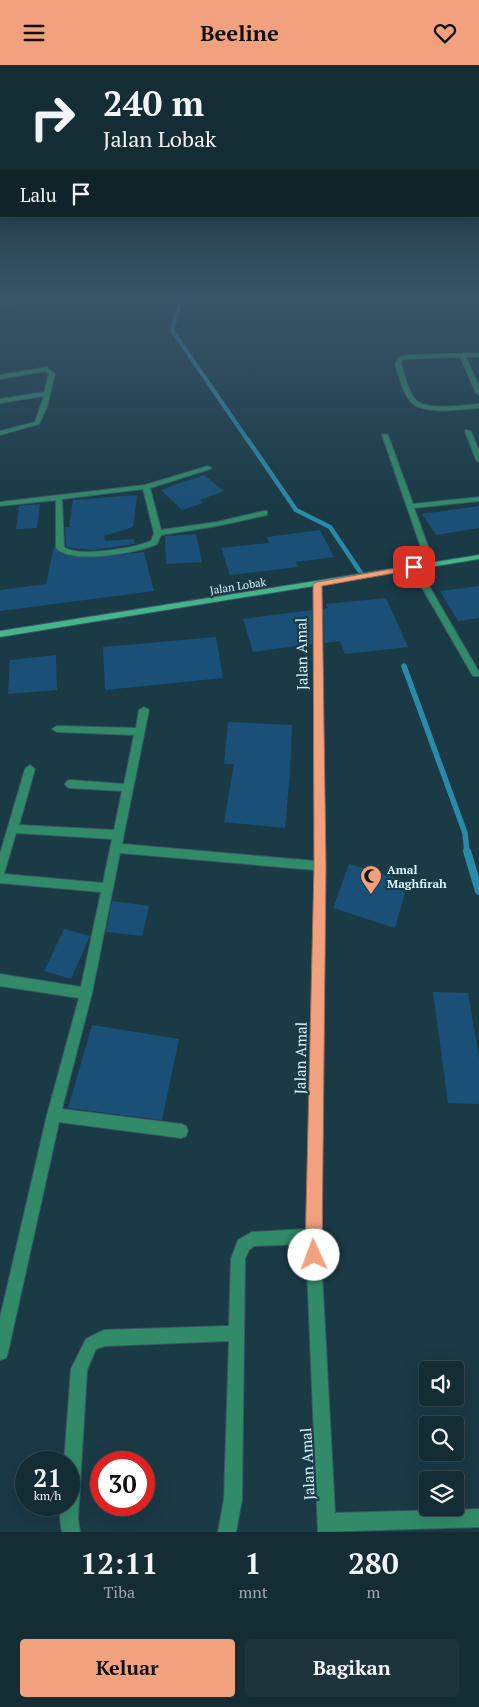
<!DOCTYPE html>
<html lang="id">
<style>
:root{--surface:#142c34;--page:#1d343c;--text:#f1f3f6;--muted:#9da7ac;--line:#33484f;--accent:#f1a17d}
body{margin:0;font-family:"PT Serif",serif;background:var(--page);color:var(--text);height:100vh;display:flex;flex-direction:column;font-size:19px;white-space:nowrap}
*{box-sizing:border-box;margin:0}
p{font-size:16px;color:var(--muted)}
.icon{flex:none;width:28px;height:28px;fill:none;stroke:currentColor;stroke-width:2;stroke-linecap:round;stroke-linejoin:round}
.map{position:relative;height:1467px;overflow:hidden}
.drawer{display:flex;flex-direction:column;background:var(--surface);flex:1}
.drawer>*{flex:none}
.hud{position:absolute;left:0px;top:0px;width:480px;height:152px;box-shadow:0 5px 20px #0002,0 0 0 1px var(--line);background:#142c34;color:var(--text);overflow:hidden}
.fabs{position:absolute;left:419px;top:1296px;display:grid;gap:10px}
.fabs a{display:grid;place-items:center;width:45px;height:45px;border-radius:5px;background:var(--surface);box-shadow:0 5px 20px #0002,0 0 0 1px var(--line);font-size:25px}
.speed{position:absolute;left:15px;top:1386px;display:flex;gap:10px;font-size:25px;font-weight:700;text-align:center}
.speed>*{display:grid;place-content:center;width:65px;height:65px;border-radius:50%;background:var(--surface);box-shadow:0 5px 20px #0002,0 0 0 1px var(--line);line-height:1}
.speed small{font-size:12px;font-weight:400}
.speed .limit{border:8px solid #d22;background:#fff;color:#111}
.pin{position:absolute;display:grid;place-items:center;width:42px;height:42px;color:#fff;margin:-21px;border-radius:10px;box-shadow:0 2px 8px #0006}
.me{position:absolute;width:55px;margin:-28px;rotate:358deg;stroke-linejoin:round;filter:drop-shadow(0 0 4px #0008)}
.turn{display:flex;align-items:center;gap:18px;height:105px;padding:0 20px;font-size:22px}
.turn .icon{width:65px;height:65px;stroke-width:2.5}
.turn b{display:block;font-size:35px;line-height:42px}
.then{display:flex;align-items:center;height:48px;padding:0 20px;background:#0003;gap:10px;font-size:19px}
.eta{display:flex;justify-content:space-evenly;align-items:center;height:85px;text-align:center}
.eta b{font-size:30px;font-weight:700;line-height:35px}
.cta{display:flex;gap:10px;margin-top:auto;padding:10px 20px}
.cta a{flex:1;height:58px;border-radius:5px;background:var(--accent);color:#111;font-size:20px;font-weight:700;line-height:58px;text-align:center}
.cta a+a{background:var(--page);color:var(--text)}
header{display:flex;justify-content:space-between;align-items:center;height:65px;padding:0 20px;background:var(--accent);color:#111;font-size:22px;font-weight:700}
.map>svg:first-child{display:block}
</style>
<header><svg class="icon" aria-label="menu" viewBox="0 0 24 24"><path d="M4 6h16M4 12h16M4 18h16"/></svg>Beeline<svg class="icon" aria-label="heart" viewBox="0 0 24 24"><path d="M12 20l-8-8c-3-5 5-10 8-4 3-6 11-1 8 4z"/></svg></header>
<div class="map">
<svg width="479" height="1467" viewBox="0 0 479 1467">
<rect width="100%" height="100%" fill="#1a3a46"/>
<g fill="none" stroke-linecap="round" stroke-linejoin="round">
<!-- stream-far3 -->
<path stroke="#2a8aa9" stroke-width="4" d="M181 236 172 265 249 377"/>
<!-- stream-far2 -->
<path stroke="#2a8aa9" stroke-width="4.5" d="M248 375 296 445 330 462 361 508"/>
<!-- stream-far1 -->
<path stroke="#2a8aa9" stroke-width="5.5" d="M404 601 465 768 467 788"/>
<!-- stream -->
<path stroke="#2a8aa9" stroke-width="8" d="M467 786 479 826"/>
</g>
<!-- building -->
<path fill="#1a5077" d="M204 410 224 426 200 435 203 438 182 445 161 425Z
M137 430 133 462 104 471 105 476 134 474V479L93 485 72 483 66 481 65 462H69L73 435Z
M40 439 37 463 16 464 19 441Z
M479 441V463L436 470 422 449Z
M320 465 334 492 296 497 298 502 230 510 221 483 269 478 267 472Z
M196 469 202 497 166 499 165 471Z
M54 482 63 490 89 493 144 487 154 526 0 546V525L46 519Z
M479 521V553L458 556 440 526Z
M386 533 408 582 345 589 340 576 324 578 323 544 328 543 326 539Z
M312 545V579L253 587 243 554Z
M216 572 223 613 105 625 103 582Z
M56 590 57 625 8 629 10 595Z
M228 657 292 660 290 708 285 763 224 757 234 699H224Z
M349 799 408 817 395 863 333 843Z
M112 836 149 841 142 871 106 867Z
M64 864 90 871 71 914 44 906Z
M433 927 468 928 479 993V1039L448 1038Z
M92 960 179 974 162 1055 68 1043Z"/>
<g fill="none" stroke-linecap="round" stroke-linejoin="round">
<!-- street casing -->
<g stroke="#385864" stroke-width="2">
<path id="street" d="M16 236H38L0 240V238Z
M479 288V292H466L479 321V330L476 328 460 292 407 294 402 295 401 299C405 310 407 323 414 333 424 347 463 340 479 339V343C462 344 422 351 410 336 402 326 399 311 395 299L398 293 407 290Z
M47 302 55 309 47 342 39 359 0 370V366L35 357 44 331 0 338V334L44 327 49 309 46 306 0 314V310Z
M466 365 471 366 479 386V397L476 395 465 366Z
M383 369 388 370 413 439 479 432V436L414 443 435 500 434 502H428L427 500 382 370Z
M208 401 211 403 210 404 150 423 161 465 217 457 264 446H267V450L217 461 161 470 157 479C138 488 71 500 56 483V435L0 441V437L145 420ZM143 424 154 468 151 476C135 483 78 493 64 482L62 434Z
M411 500H414L418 502 479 607V611H473L410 502Z
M314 517H317L321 519 325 801 320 1171 335 1448 479 1444V1462L318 1467 306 1179 254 1181 249 1185 245 1194 242 1434 236 1467H218L224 1434 229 1276 105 1281 96 1284 87 1305 78 1454 80 1467H62L60 1454 61 1440H69V1398H64L71 1304 86 1274 104 1265 229 1261 231 1194 238 1175 252 1167 306 1164 315 805 120 788 92 928 62 1044 181 1059 186 1061 188 1066 186 1071 181 1073 59 1057 8 1287 6 1293 0 1295V1253L47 1050 79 933 0 921V909L81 922 101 827 0 818V789L25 704 30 700 35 704 19 760 114 765 122 726 70 723 67 722 65 719 67 716 70 715 124 719 134 670 57 667 52 664 57 661 136 663 139 645 144 642 149 645 122 779 315 796ZM16 768 112 774 103 818 4 809Z"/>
</g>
<!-- secondary casing -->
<g stroke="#385864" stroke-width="2">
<path id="secondary" d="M479 490V494L0 572V566Z"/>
</g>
<!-- street -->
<use href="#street" fill="#318b68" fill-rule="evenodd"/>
<!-- secondary -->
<use href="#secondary" fill="#44b58a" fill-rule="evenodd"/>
</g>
<!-- sky -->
<linearGradient id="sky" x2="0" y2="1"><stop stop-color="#0e2026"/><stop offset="0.53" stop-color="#385568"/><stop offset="1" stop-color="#385568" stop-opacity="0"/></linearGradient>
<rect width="479" height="442" fill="url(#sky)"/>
<!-- route -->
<path fill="#f1a17d" stroke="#9d6951" d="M414 500 418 502 417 504 322 521 326 801 322 1190 319 1196 314 1199 308 1196 305 1190 314 801 313 519 317 517Z"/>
<!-- icons -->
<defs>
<g id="mosque-pin" transform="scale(1.125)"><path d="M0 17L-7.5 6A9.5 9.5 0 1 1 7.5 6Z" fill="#f1a17d" stroke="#1a3a46"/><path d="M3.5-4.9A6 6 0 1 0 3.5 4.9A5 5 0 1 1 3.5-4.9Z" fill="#111"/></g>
</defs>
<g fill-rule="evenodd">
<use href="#mosque-pin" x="371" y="811"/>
</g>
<g text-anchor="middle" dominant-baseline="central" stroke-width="4.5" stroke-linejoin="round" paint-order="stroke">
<!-- far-street labels -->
<g font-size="11" fill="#d8f4ff" stroke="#1a3a46">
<text transform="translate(238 521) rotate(-9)">Jalan Lobak</text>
</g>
<!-- poi labels -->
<g font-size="12" font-weight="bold" fill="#d8f4ff" stroke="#1a3a46" text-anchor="start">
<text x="387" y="804">Amal<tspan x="387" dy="14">Maghfirah</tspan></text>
</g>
<!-- near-street labels -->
<g font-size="15" fill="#d8f4ff" stroke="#1a3a46">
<text transform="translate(301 589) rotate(-91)">Jalan Amal</text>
<text transform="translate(300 993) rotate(-89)">Jalan Amal</text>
<text transform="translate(307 1399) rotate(-93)">Jalan Amal</text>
</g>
</g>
</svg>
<div class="fabs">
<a><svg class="icon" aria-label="sound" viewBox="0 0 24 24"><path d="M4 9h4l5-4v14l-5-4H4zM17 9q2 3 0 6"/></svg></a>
<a><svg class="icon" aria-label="search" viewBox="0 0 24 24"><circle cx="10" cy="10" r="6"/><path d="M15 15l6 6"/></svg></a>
<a><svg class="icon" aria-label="layers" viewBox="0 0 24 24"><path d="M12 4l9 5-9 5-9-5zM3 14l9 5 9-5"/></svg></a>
</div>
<div class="speed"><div>21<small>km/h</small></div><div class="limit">30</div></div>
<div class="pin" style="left:414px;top:502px;background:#d93025"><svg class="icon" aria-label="arrive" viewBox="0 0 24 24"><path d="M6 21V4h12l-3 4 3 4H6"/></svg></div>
<svg class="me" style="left:314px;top:1190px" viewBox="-20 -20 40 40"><circle r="19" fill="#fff"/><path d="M0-13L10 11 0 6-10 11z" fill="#f1a17d"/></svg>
<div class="hud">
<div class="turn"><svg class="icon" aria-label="right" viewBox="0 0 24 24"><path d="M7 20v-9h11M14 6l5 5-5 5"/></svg><div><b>240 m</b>Jalan Lobak</div></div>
<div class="then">Lalu<svg class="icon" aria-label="arrive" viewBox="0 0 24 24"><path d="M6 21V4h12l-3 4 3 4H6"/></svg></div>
</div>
</div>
<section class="drawer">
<div class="eta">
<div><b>12:11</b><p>Tiba</p></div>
<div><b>1</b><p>mnt</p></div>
<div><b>280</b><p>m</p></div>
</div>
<div class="cta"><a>Keluar</a><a>Bagikan</a></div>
</section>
